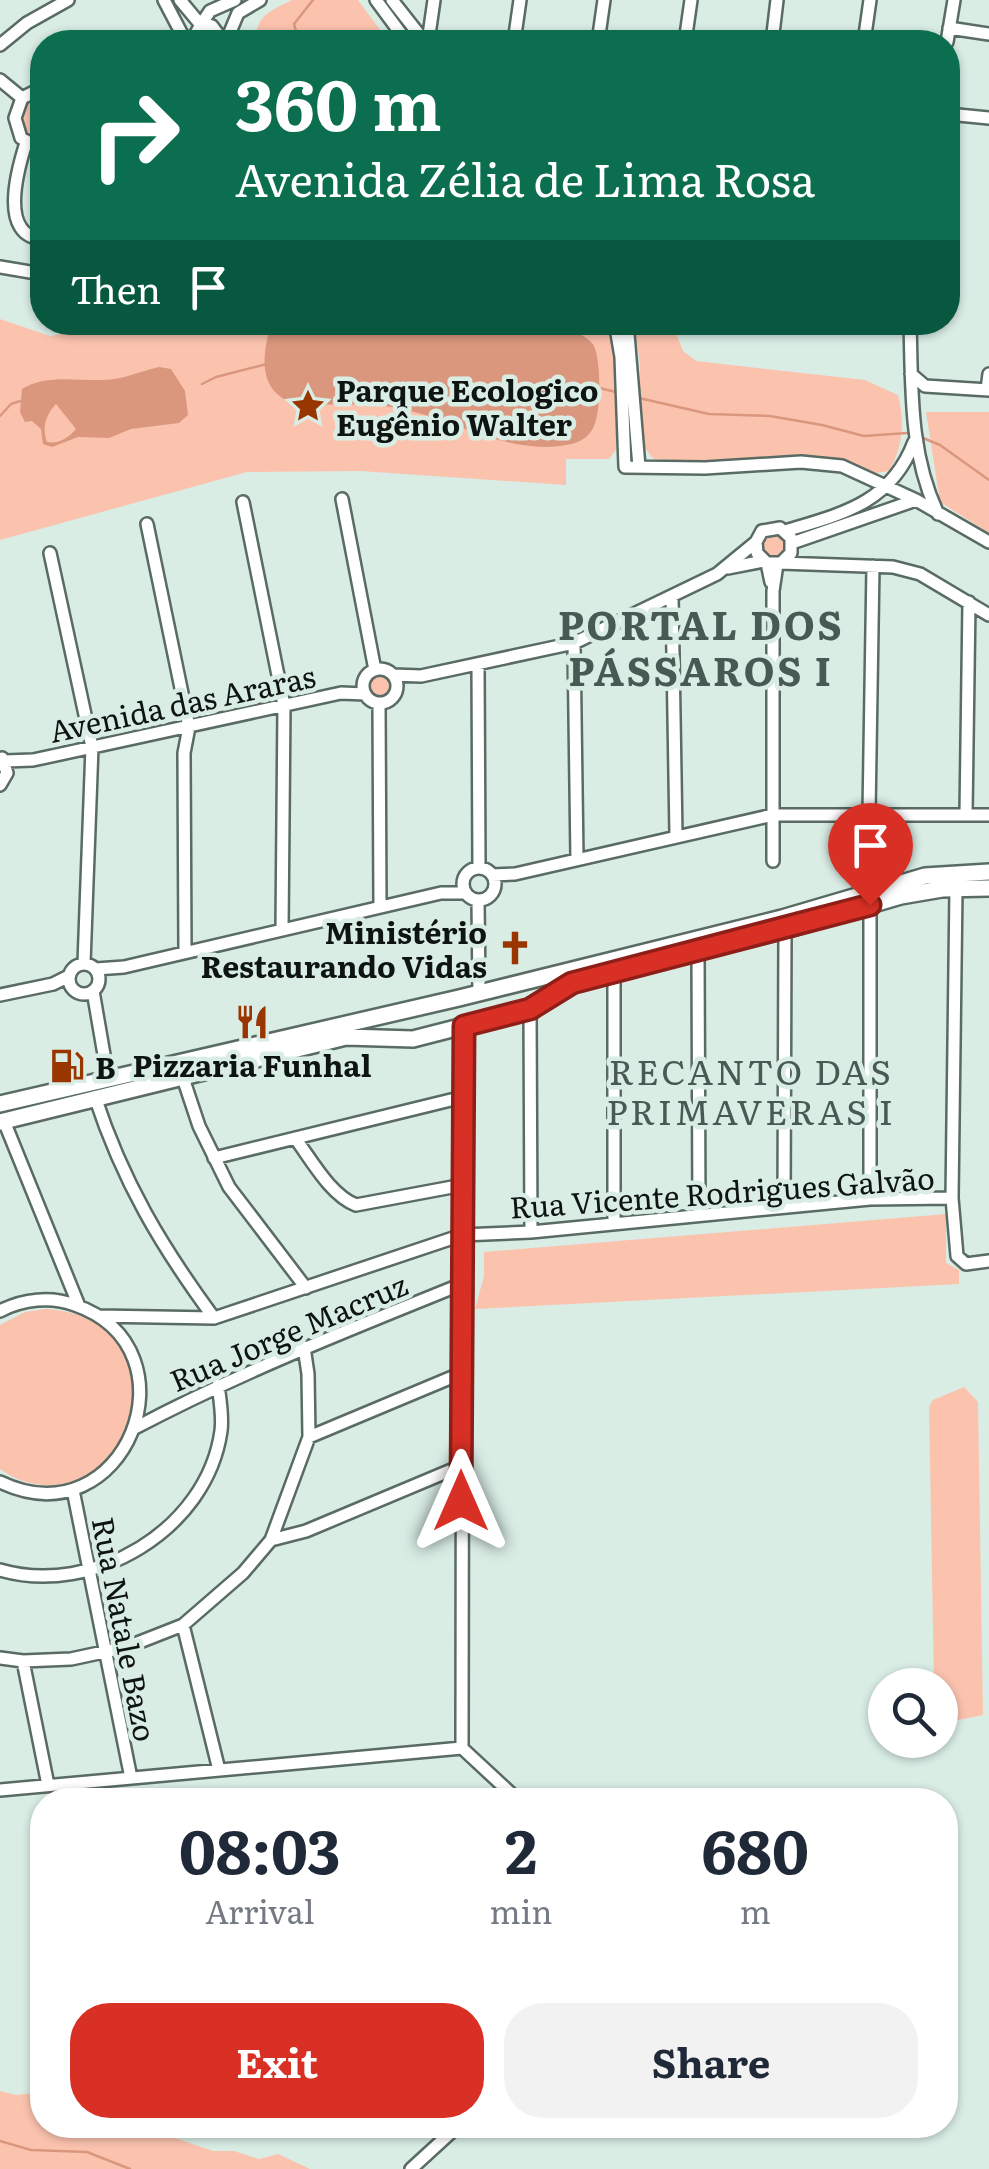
<!DOCTYPE html>
<meta charset="utf-8">
<style>
:root{--surface:#fff;--page:#f2f2f3;--text:#1f2937;--muted:#747a83;--accent:#d93025}
body{margin:0;font-family:Literata,serif;background:var(--page);color:var(--text);height:100vh;display:flex;flex-direction:column;font-size:38px;white-space:nowrap}
*{box-sizing:border-box;margin:0}
p{font-size:32px;color:var(--muted)}
.icon{flex:none;width:55px;height:55px;fill:none;stroke:currentColor;stroke-width:2;stroke-linecap:round;stroke-linejoin:round}
.map{position:relative;flex:1;overflow:hidden}
.side{position:absolute;left:30px;top:1788px;width:928px;height:350px;display:flex;flex-direction:column;background:var(--surface);border-radius:40px;box-shadow:0 2px 8px #0004}
.side>*{flex:none}
.top-card{position:absolute;left:30px;top:30px;width:930px;height:305px;border-radius:40px;box-shadow:0 2px 8px #0004;background:#0b6e4f;color:#fff;overflow:hidden}
.buttons{position:absolute;left:868px;top:1668px;display:grid;gap:20px}
.buttons a{display:grid;place-items:center;width:90px;height:90px;border-radius:50%;background:var(--surface);box-shadow:0 2px 8px #0004;font-size:50px}
.pin{position:absolute;display:grid;place-items:center;width:85px;height:85px;color:#fff;margin:-102px -42px;border-radius:50% 50% 50% 0;rotate:-45deg;box-shadow:0 0 10px #0007}
.pin .icon{rotate:45deg}
.me{position:absolute;width:110px;margin:-55px;rotate:0deg;stroke-linejoin:round;filter:drop-shadow(0 0 8px #0008)}
.turn{display:flex;align-items:center;gap:35px;height:210px;padding:0 40px;font-size:45px}
.turn .icon{width:130px;height:130px;stroke-width:2.5}
.turn b{display:block;font-size:70px;line-height:85px}
.then{display:flex;align-items:center;height:95px;padding:0 40px;background:#0003;gap:20px;font-size:38px}
.eta{display:flex;justify-content:space-evenly;align-items:center;height:170px;text-align:center}
.eta b{font-size:60px;font-weight:700;line-height:70px}
.action{display:flex;gap:20px;margin-top:auto;padding:20px 40px}
.action a{flex:1;height:115px;border-radius:40px;background:var(--accent);color:#fff;font-size:40px;font-weight:700;line-height:115px;text-align:center}
.action a+a{background:var(--page);color:var(--text)}
.map>svg:first-child{display:block}
</style>
<div class="map">
<svg width="989" height="2169" viewBox="0 0 989 2169">
<rect width="100%" height="100%" fill="#d9ede5"/>
<!-- green -->
<path fill="#fbc3ae" d="M292 0H358L389 42H258C252 17 272 10 292 0Z
M42 93V145L26 135 20 119 27 102Z
M0 319 50 336 134 322 610 323 616 362V450L609 459H566V485L360 471 247 472 0 540Z
M633 323H672L683 351 696 361 865 380 898 395C905 422 903 447 889 471L876 473 857 469 654 459C632 440 641 399 640 372 640 355 636 339 633 323Z
M926 412H989V533L940 502Z
M777 532 785 537 788 546 782 559 764 558 760 540Z
M367 686a14 14 0 1 1 28 0a14 14 0 1 1-28 0Z
M946 1214V1263L959 1270V1284L475 1309 484 1276V1252Z
M45 1309C110 1312 152 1359 129 1423 126 1432 124 1445 119 1453 115 1458 106 1463 101 1467 71 1490 31 1492 0 1469V1325L25 1312Z
M964 1387 978 1402 983 1715 953 1721 940 1718V1685H934L929 1406 933 1400Z
M0 2091 16 2095 42 2092V2125H125L152 2130 213 2151H234L259 2159 278 2154 310 2169H0Z"/>
<!-- water -->
<path fill="#da977d" fill-rule="evenodd" d="M527 323C546 323 578 328 592 343 602 355 601 412 594 426 590 436 581 442 571 444 514 457 461 423 407 410 370 401 330 407 292 403 256 388 263 354 271 323Z
M159 367 171 369 185 391 188 415 179 423 131 429 109 438 78 437 52 447 43 444 41 429 32 421 25 422 20 412 22 389C46 374 76 381 103 380 122 380 141 371 159 367ZM56 404 76 429C68 438 59 444 47 442 41 426 47 414 56 404Z"/>
<g fill="none" stroke-linecap="round" stroke-linejoin="round">
<!-- stream -->
<path stroke="#da977d" stroke-width="2.5" d="M299 42 294 24 313 0
M202 384 216 377 267 364
M595 387 616 392
M639 398 709 414 770 416 822 425 864 436 907 433
M0 416 11 404 20 401
M923 438 940 445 989 480
M0 2141 31 2150 87 2152 130 2169"/>
<!-- minor casing -->
<g stroke="#596b63" stroke-width="16">
<path id="minor" d="M164 0 186 42
M180 0 200 24
M376 0 407 42
M392 0 425 42
M202 23 210 11 235 0
M949 28 989 34
M191 42 202 23 212 26 224 42
M226 42 238 13 260 0
M428 42 434 0
M514 42 520 0
M598 42 604 0
M685 42 691 0
M772 42 777 0
M864 42 870 0
M947 42 954 0
M0 45 27 23 68 0
M0 80 22 98
M42 88 22 98 15 118 21 138 42 149
M948 114 989 118
M26 143C16 174 0 236 42 239
M0 267 42 274
M615 322 621 357 625 467 705 468 801 462 842 466 916 500 989 542
M627 322 639 467
M910 322C912 388 909 453 938 514
M911 374 925 386 989 390
M987 390 989 374
M342 499 375 670
M243 502 284 705 282 930
M147 524 189 727 184 753 185 952
M785 531C842 514 891 503 914 442
M792 543 916 500
M50 553 92 747 84 963
M767 563H781L791 553V538L780 528 762 531 756 542 757 553 767 563 771 582
M781 563 893 567 920 574 989 615
M728 568 764 561
M672 596 676 836
M574 643 577 859
M478 664 479 868
M363 686a17 17 0 1 1 34 0a17 17 0 1 1-34 0Z
M393 675 421 676 574 643 717 574 756 542
M379 703 380 906
M5 761 33 760 341 693 365 694
M0 785 7 773 2 758
M869 813 873 566
M966 814 969 602
M773 861V591L777 564
M463 884a16 16 0 1 1 32 0a16 16 0 1 1-32 0Z
M492 875 515 874 773 815H989
M478 900 479 992
M698 951 699 1215
M69 979a15 15 0 1 1 30 0a15 15 0 1 1-30 0Z
M96 969 124 967 441 893H466
M614 974V1222
M93 991 108 1078
M0 995 53 984 69 976
M530 1009 531 1232
M463 1027 462 1748 518 1800
M182 1075 199 1126 229 1187 306 1288
M95 1097C123 1182 161 1246 214 1318
M4 1121 79 1306
M295 1138C311 1159 330 1195 356 1205L463 1185
M214 1158 463 1097
M952 1198 956 889
M870 1199V905
M784 1206 785 930
M0 1311C23 1299 51 1296 75 1305 201 1349 125 1542 0 1482
M98 1316 214 1318 462 1235 531 1232 870 1199 952 1198 957 1256 966 1264 989 1261
M135 1428C241 1372 351 1329 462 1284
M309 1437 462 1373
M73 1490 131 1778
M271 1540 306 1531 461 1466
M0 1570C93 1597 207 1530 221 1431 223 1416 220 1400 218 1385
M183 1625 219 1770
M0 1658 23 1661 71 1659 127 1647 183 1625 243 1573 271 1540 309 1437 308 1374 304 1347
M23 1661 48 1785
M0 1790 462 1748
M411 2169 459 2125"/>
</g>
<!-- major casing -->
<g stroke="#596b63" stroke-width="20">
<path id="major" d="M0 1104 459 998 782 918 925 876 989 872
M0 1122 346 1037 413 1039 530 1009 572 983 785 930 901 896 942 889 989 888"/>
</g>
<!-- minor -->
<use href="#minor" stroke="#fff" stroke-width="11"/>
<!-- major -->
<use href="#major" stroke="#fff" stroke-width="15"/>
</g>
<g fill="none" stroke-linecap="round" stroke-linejoin="round">
<!-- route casing -->
<g stroke="#8d1f18" stroke-width="25">
<path id="route" d="M461 1501 464 1026 530 1009 572 983 870 905"/>
</g>
<!-- route -->
<use href="#route" stroke="#d93025" stroke-width="18"/>
</g>
<!-- icons -->
<defs>
<g id="sight-bare" transform="scale(2.7)"><path d="M0-6L1.8-2.2L6-1.7L2.9 1.2L3.7 5.4L0 3.3L-3.7 5.4L-2.9 1.2L-6-1.7L-1.8-2.2Z" fill="#993600" stroke="#d9ede5" stroke-width="2.5" paint-order="stroke"/></g>
<g id="church-bare" transform="scale(2.7)"><path d="M-1.2-6h2.4v3.5h3.3v2.4h-3.3V6h-2.4V-.1h-3.3v-2.4h3.3Z" fill="#993600" stroke="#d9ede5" stroke-width="2.5" paint-order="stroke"/></g>
<g id="restaurant-bare" transform="scale(2.7)"><path d="M-5-6h1v4h1v-4h1v4h1v-4h1v5L-1.5 .5V6h-2V.5L-5-1ZM5-6V6H3V1.5H1.5Q1.5-4 5-6Z" fill="#993600" stroke="#d9ede5" stroke-width="2.5" paint-order="stroke"/></g>
<g id="fuel-bare" transform="scale(2.7)"><path d="M-5.5-6h7V0h2V4h1.3V-2.5L3-4.5l.8-.8L6-3V5H2.5V1h-1V6h-7ZM-4.2-4.7v3.2H.2V-4.7Z" fill="#993600" stroke="#d9ede5" stroke-width="2.5" paint-order="stroke"/></g>
</defs>
<g fill-rule="evenodd">
<use href="#sight-bare" x="308" y="406"/>
<use href="#church-bare" x="515" y="948"/>
<use href="#restaurant-bare" x="252" y="1022"/>
<use href="#fuel-bare" x="67" y="1066"/>
</g>
<g text-anchor="middle" dominant-baseline="central" stroke-width="9" stroke-linejoin="round" paint-order="stroke">
<!-- poi labels -->
<g font-size="30" font-weight="bold" fill="#0d1411" stroke="#d9ede5" text-anchor="start">
<text x="336" y="389">Parque Ecologico<tspan x="336" dy="34">Eugênio Walter</tspan></text>
<text x="487" y="931" text-anchor="end">Ministério<tspan x="487" dy="34">Restaurando Vidas</tspan></text>
<text x="252" y="1064" text-anchor="middle">Pizzaria Funhal</text>
<text x="95" y="1066">B</text>
</g>
<!-- street labels -->
<g font-size="30" fill="#0d1411" stroke="#d9ede5">
<text transform="translate(182 702) rotate(-12)">Avenida das Araras</text>
<text transform="translate(722 1191) rotate(-4)">Rua Vicente Rodrigues Galvão</text>
<text transform="translate(288 1331) rotate(-23)">Rua Jorge Macruz</text>
<text transform="translate(126 1629) rotate(79)">Rua Natale Bazo</text>
</g>
<!-- quarter labels -->
<g font-size="35" letter-spacing="2.5" fill="#485a53" stroke="#d9ede5">
<text x="751" y="1070">RECANTO DAS<tspan x="751" dy="40">PRIMAVERAS I</tspan></text>
</g>
<!-- district labels -->
<g font-size="40" font-weight="bold" letter-spacing="2.5" fill="#485a53" stroke="#d9ede5">
<text x="701" y="622">PORTAL DOS<tspan x="701" dy="46">PÁSSAROS I</tspan></text>
</g>
</g>
</svg>
<div class="buttons">
<a><svg class="icon" aria-label="search" viewBox="0 0 24 24"><circle cx="10" cy="10" r="6"/><path d="M15 15l6 6"/></svg></a>
</div>
<div class="pin" style="left:870px;top:905px;background:#d93025"><svg class="icon" aria-label="arrive" viewBox="0 0 24 24"><path d="M6 21V4h12l-3 4 3 4H6"/></svg></div>
<svg class="me" style="left:461px;top:1501px" viewBox="-20 -20 40 40"><path d="M0-17L14 15 0 8-14 15z" fill="#d93025" stroke="#fff" stroke-width="4"/></svg>
<div class="top-card">
<div class="turn"><svg class="icon" aria-label="right" viewBox="0 0 24 24"><path d="M7 20v-9h11M14 6l5 5-5 5"/></svg><div><b>360 m</b>Avenida Zélia de Lima Rosa</div></div>
<div class="then">Then<svg class="icon" aria-label="arrive" viewBox="0 0 24 24"><path d="M6 21V4h12l-3 4 3 4H6"/></svg></div>
</div>
<section class="side">
<div class="eta">
<div><b>08:03</b><p>Arrival</p></div>
<div><b>2</b><p>min</p></div>
<div><b>680</b><p>m</p></div>
</div>
<div class="action"><a>Exit</a><a>Share</a></div>
</section>
</div>
